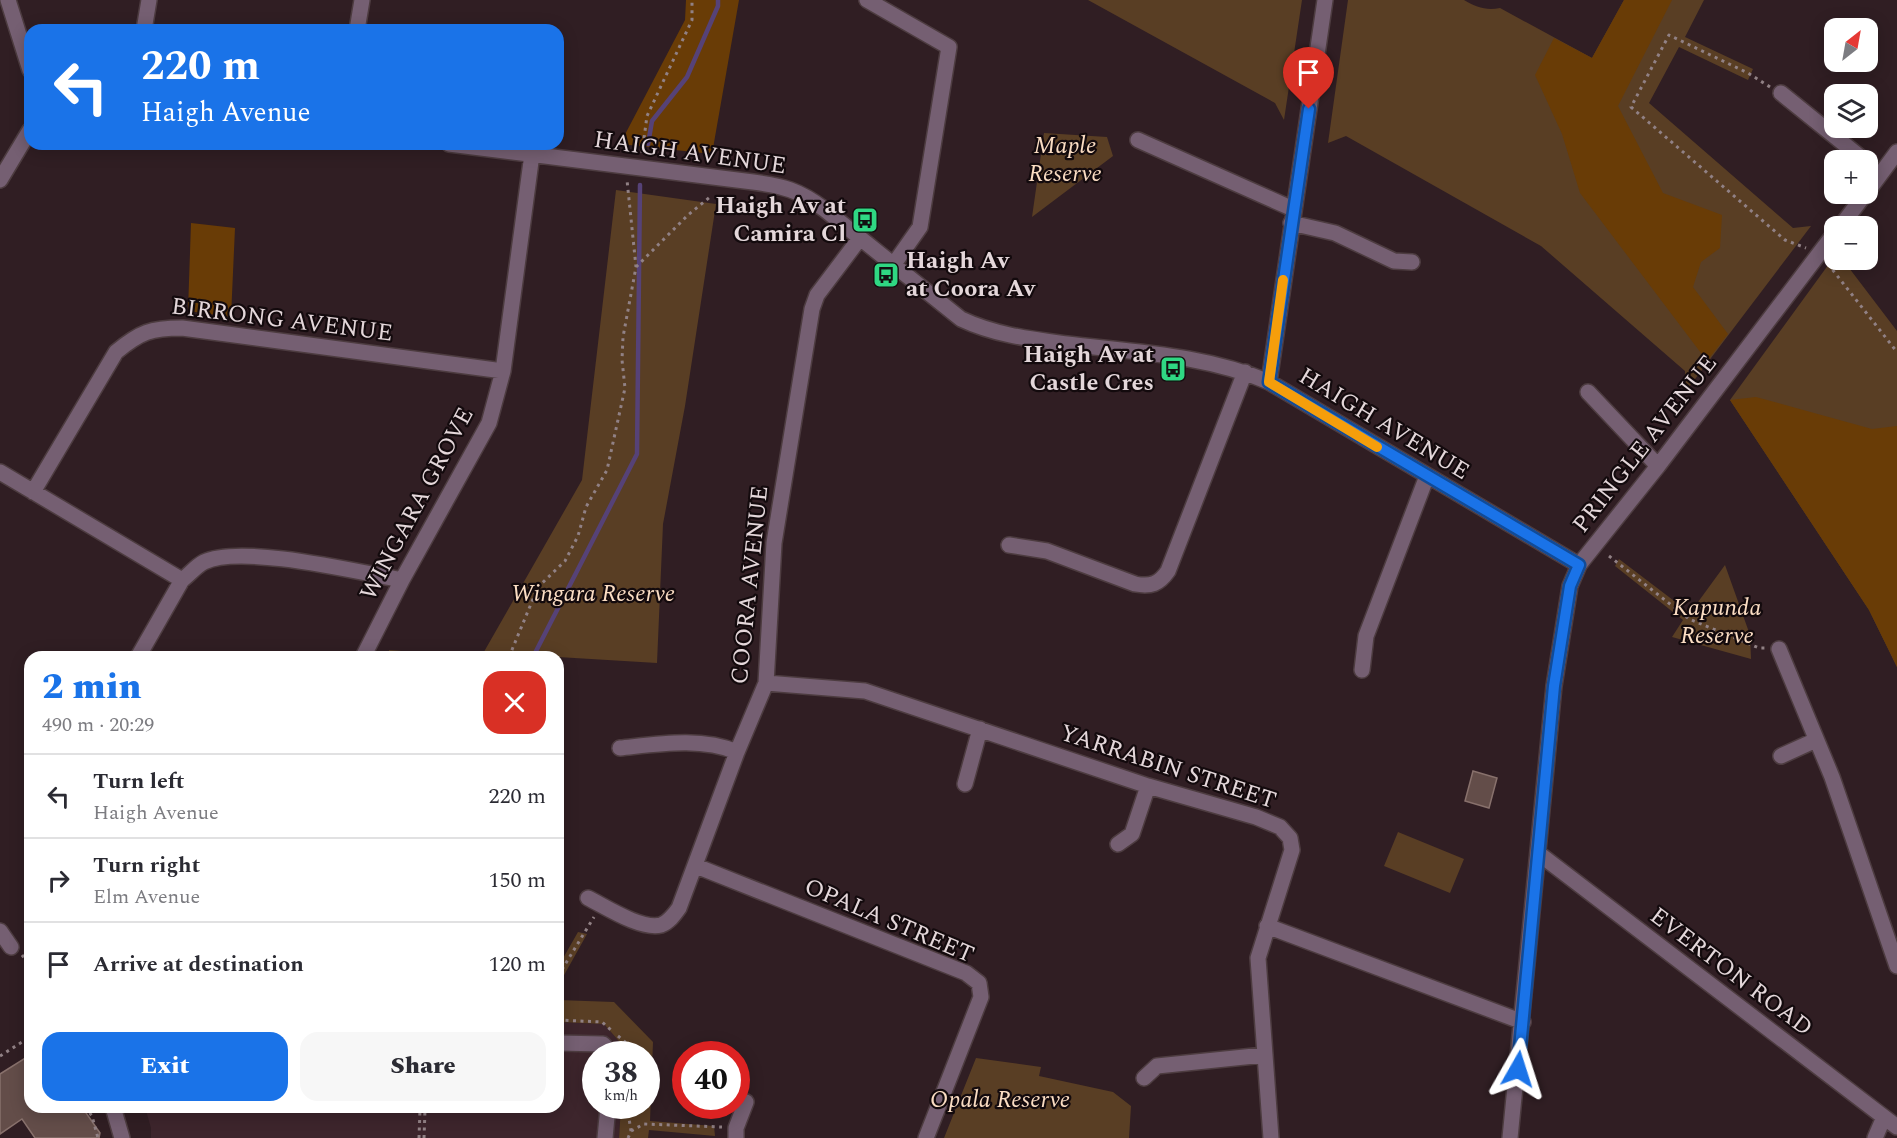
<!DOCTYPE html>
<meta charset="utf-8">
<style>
:root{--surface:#fff;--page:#f7f7f7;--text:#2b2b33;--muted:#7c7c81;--line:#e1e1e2;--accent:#1a73e8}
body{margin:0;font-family:Spectral,serif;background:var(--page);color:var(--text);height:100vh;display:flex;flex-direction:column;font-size:22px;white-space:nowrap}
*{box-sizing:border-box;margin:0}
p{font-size:20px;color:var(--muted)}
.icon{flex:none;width:33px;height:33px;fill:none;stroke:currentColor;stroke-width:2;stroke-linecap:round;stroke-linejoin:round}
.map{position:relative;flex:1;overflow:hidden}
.side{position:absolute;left:24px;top:651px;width:540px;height:462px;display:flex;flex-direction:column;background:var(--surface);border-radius:18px;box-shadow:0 3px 15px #0003}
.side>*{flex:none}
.guide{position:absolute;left:24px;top:24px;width:540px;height:126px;border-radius:18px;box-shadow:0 3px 15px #0003;background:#1a73e8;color:#fff;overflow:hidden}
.needle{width:39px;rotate:31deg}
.tools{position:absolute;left:1824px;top:18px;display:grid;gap:12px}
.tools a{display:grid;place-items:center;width:54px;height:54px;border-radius:12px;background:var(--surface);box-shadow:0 3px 15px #0003;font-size:30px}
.speed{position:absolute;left:582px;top:1041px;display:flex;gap:12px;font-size:30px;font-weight:700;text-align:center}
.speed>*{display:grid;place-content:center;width:78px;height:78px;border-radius:50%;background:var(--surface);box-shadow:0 3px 15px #0003;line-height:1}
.speed small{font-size:15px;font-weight:400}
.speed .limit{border:9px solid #d22;background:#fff;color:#111}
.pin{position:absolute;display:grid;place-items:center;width:51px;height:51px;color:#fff;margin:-62px -26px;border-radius:50% 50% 50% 0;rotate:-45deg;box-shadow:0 0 6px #0007}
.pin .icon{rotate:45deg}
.me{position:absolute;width:66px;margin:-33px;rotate:6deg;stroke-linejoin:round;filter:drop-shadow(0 0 4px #0008)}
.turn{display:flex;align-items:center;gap:21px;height:126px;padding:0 18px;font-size:27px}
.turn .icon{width:78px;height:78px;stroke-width:2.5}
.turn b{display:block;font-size:42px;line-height:51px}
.round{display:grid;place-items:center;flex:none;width:63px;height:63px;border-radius:18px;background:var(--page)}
.summary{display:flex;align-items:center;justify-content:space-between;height:102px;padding:0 18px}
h1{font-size:36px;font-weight:800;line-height:45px;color:var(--accent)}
.button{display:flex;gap:12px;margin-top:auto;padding:12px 18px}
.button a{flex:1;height:69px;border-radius:18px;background:var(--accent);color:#fff;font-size:24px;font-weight:800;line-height:69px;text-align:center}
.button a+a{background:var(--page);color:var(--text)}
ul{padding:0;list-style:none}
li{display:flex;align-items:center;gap:18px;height:84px;padding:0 18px;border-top:2px solid var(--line)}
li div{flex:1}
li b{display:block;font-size:22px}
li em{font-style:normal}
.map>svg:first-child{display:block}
</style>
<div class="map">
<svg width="1897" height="1138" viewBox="0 0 1897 1138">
<rect width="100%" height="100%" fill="#301e23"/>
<!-- built -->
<path fill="#3d252c" d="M558 1022 604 1024 624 1047V1054H596V1106H621L619 1138H151V1128L145 1107H558Z"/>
<!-- green -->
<path fill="#593e24" d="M1088 0H1302L1284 120 1275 103Z
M1348 0H1464C1476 7 1486 11 1500 8L1592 58 1624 0H1704L1685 37 1753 69 1748 80 1679 47 1649 103 1793 228 1811 226 1686 391 1685 371 1541 246 1346 136 1328 143Z
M1044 133 1107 137 1113 156 1032 217Z
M616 190 716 204 685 406 663 524 657 663 558 657H388L389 650 481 657 582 480Z
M1834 257V260H1843L1897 331V667L1869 610 1730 400Z
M1619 559 1690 613 1725 565 1750 635 1751 659 1672 637 1683 620 1615 566Z
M1398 832 1464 859 1450 893 1384 866Z
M578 932 587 934 558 986V967Z
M558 1000 614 1002 653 1042 650 1121 714 1126 715 1136 649 1130 648 1138H619L621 1106H646V1054H624V1047L604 1024 558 1022Z
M976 1058 1041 1067 1039 1076 1113 1092 1131 1106 1129 1138H944Z"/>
<!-- forest -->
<path fill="#693c06" d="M686 0H739L712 154 620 144 685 20Z
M1624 0H1672L1618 106 1663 193 1722 215 1720 248 1701 262 1693 287 1728 334 1707 361 1580 193 1562 134 1535 75 1554 38 1592 58Z
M191 223 235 228 231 317 188 311Z
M1756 397 1872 429 1897 426V667L1869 610 1730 400Z"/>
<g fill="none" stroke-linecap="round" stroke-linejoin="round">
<!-- stream -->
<path stroke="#564277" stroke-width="4.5" d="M648 144 652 121 687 77 718 6V0
M533 657 637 454 640 185"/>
</g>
<!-- building -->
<path fill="#634d49" stroke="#88716c" stroke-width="1.5" d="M1473 771 1497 778 1489 808 1465 801Z
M30 1055V1107H82L100 1133 99 1138H35L22 1119 0 1134V1074Z"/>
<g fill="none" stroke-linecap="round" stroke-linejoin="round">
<!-- minor casing -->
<g stroke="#4d3c40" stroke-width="18">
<path id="minor" d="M8 0 30 70
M867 0 949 47 920 227 894 264
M144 30 149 0
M357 30 362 0
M1781 93 1864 160
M1138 140 1293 209
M449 144 753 182C783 186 799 190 824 209L961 319C995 335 1030 339 1067 344 1135 352 1206 355 1269 382L1579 565
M0 180 30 130
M1868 191 1897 152
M1291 223 1335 233 1394 261 1412 262
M1841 226 1865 194
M1269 382 1325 0
M1588 392 1658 466
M0 472 182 580C189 575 196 566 204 562 241 544 358 572 402 580
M33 492 116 352C140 332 151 328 182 328L503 371
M1009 545 1047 551 1135 584C1151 587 1159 584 1168 571L1245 372
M1779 649 1832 777 1897 966
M138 657 182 580
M363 657 402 580 489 423 503 371 532 154
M1362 670 1366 636 1427 476
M766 683 865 691 1148 786 1256 817 1280 827 1290 838 1292 850 1258 958 1271 1138
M620 748C659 744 701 737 737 752
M1781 756 1816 740
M965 784 980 729
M1118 844 1132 834 1148 786
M1538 853 1897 1127
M696 866 966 973 979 983 981 997 926 1138
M588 898C606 907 641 930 661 925 669 922 674 915 679 908L737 752 766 683 774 543 812 309 817 295 860 238
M1267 926 1523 1022
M0 931 11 947
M558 1043 603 1044 612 1054
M1144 1078 1157 1066 1264 1055
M113 1107 122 1138
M605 1138 608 1106
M736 1138V1128L746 1102
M1510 1138 1554 686 1570 586 1579 565 1658 466 1834 234
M1875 1138 1884 1117"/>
</g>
<!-- path -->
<path stroke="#918185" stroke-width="3" stroke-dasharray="3 4.5" stroke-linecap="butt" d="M1770 87 1748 73 1669 35 1631 107 1785 240 1806 248
M642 153 647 116 692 20V0
M1828 264 1897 352
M636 267 688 215 710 197
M1609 556 1689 619 1759 648H1766
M509 657 538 587 565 561 578 536 586 507 607 470 625 388 622 360 623 337 636 267 627 180
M22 955 30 966
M558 976 594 917
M558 1020 602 1022 611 1030
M618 1036 625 1042 626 1047
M0 1056 30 1037
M627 1106 631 1131 628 1138
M85 1107 92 1116 98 1138
M631 1131 644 1124 722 1127
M419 1138 420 1109
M424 1138 425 1110"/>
<!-- minor -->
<use href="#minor" stroke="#755f72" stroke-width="15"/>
</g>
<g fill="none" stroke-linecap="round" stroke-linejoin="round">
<!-- route casing -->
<g stroke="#114b97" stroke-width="15">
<path id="route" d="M1309 109 1269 382 1579 565 1570 586 1554 686 1518 1069"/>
</g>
<!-- route -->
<use href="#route" stroke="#1a73e8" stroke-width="10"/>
<!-- slow -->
<path stroke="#f59e0b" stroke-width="10" d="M1283 280 1269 382 1377 447"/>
</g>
<!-- icons -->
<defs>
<g id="bus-square" transform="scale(1.35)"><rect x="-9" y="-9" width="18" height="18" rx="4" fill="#2fd883" stroke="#130a0d"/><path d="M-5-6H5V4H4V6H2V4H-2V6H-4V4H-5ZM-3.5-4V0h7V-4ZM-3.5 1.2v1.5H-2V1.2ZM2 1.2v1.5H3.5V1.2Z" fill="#111"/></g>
</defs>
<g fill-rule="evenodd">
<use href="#bus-square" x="865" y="220"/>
<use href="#bus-square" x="886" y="275"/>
<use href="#bus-square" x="1173" y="369"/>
</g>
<g text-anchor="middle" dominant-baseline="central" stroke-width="4.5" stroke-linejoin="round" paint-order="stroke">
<!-- park labels -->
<g font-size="24" font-style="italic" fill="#fbddc3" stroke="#130a0d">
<text x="1065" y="146">Maple<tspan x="1065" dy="28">Reserve</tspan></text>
<text x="593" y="594">Wingara Reserve</text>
<text x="1717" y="608">Kapunda<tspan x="1717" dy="28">Reserve</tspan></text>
<text x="1000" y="1100">Opala Reserve</text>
</g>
<!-- street labels -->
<g font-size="24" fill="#e4d7da" stroke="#130a0d">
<text transform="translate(690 153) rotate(8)">HAIGH AVENUE</text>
<text transform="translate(282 320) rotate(7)">BIRRONG AVENUE</text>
<text transform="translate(1384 424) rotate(31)">HAIGH AVENUE</text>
<text transform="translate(1645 444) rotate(-52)">PRINGLE AVENUE</text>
<text transform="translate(417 504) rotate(-62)">WINGARA GROVE</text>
<text transform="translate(750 585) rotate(-84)">COORA AVENUE</text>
<text transform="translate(1168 767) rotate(18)">YARRABIN STREET</text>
<text transform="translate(889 921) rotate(23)">OPALA STREET</text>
<text transform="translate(1731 972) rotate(37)">EVERTON ROAD</text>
</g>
<!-- poi labels -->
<g font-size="24" font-weight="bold" fill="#e4d7da" stroke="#130a0d" text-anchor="end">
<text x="846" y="206">Haigh Av at<tspan x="846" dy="28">Camira Cl</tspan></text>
<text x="906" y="261" text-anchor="start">Haigh Av<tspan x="906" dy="28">at Coora Av</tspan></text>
<text x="1154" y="355">Haigh Av at<tspan x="1154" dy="28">Castle Cres</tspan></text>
</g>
</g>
</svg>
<div class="tools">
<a><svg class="needle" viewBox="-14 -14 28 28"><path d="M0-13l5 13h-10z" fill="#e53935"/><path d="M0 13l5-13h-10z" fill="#7c7c81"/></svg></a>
<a><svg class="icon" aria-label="layers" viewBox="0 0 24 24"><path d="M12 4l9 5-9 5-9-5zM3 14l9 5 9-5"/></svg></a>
<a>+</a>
<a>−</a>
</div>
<div class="speed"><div>38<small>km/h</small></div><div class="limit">40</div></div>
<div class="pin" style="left:1309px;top:109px;background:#d93025"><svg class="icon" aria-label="arrive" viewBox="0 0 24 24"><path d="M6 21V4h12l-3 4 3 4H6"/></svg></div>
<svg class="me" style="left:1518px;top:1069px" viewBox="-20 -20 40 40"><path d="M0-17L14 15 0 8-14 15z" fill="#1a73e8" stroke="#fff" stroke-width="4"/></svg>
<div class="guide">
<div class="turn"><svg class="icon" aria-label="left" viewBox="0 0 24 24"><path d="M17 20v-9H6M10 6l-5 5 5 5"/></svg><div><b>220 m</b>Haigh Avenue</div></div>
</div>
<section class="side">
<div class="summary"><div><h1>2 min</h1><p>490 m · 20:29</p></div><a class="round" style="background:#d93025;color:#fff"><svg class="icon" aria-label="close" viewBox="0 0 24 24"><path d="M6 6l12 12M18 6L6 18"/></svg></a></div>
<ul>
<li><svg class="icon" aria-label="left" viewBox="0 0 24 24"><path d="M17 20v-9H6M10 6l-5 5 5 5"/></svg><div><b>Turn left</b><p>Haigh Avenue</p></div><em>220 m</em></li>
<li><svg class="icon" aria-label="right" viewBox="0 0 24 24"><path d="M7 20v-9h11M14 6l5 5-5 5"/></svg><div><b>Turn right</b><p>Elm Avenue</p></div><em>150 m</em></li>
<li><svg class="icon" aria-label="arrive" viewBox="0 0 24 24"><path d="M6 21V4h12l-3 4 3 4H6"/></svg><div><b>Arrive at destination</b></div><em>120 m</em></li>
</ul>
<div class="button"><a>Exit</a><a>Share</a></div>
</section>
</div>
